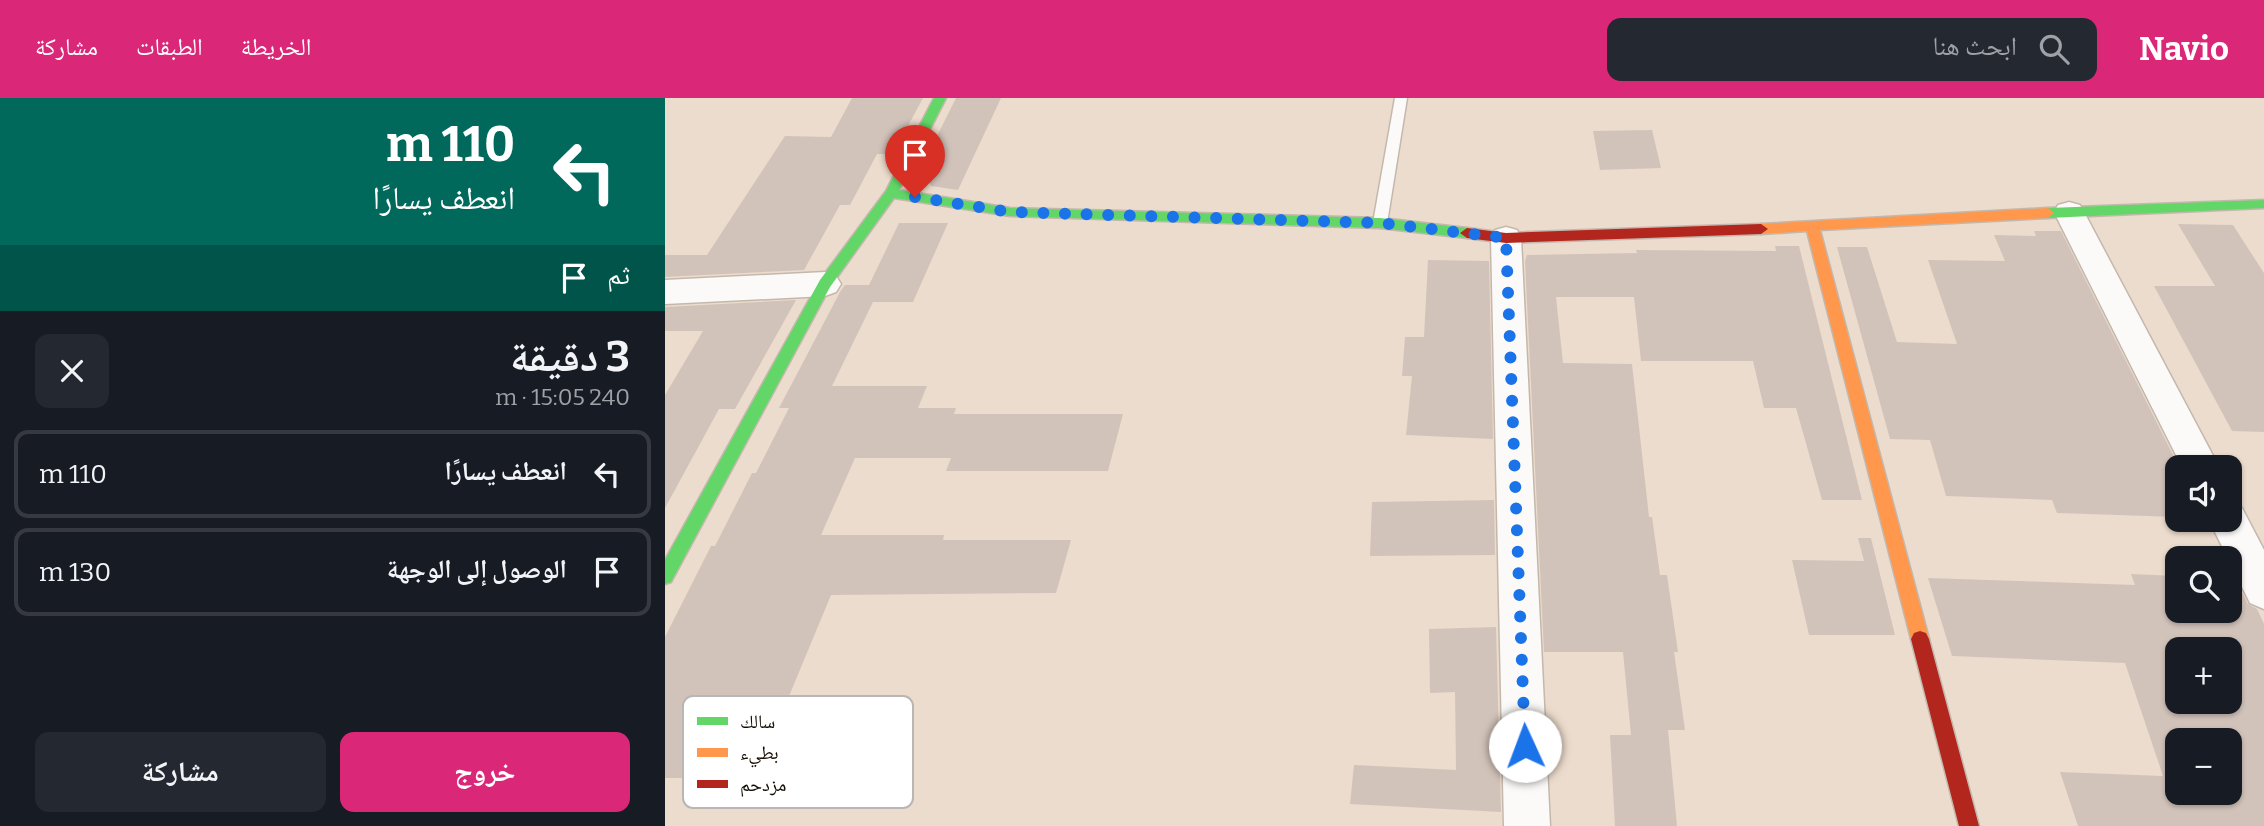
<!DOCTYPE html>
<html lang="ar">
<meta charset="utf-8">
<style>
:root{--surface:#171b24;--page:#242831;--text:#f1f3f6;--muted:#9ea1a6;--line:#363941;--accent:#db2777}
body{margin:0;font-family:Bitter,"Noto Naskh Arabic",serif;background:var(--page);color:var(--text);direction:rtl;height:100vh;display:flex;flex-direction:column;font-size:26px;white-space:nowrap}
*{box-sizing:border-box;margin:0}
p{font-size:23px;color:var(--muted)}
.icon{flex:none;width:38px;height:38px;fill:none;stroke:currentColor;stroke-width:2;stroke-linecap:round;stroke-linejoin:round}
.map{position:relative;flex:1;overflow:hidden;direction:ltr}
.side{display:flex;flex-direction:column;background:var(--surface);width:665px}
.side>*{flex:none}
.hud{background:#00695c;color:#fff;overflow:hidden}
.controls{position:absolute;left:1500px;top:357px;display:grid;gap:14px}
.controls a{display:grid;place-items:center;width:77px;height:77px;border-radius:14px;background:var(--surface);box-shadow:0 2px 5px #0004;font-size:35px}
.pin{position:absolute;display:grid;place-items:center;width:60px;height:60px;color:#fff;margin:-72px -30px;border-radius:50% 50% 50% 0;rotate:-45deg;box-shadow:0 0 7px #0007}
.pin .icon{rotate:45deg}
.me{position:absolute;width:77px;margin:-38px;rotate:358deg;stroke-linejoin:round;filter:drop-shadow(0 0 5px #0008)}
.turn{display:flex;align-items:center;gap:24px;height:147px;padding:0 35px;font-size:32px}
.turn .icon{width:91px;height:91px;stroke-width:2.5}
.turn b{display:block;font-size:49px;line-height:60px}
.then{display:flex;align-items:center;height:66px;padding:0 35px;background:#0003;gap:14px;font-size:26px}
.round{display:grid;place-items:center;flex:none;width:74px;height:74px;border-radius:14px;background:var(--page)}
.head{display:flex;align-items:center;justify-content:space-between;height:119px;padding:0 35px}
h1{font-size:42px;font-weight:700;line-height:52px}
.button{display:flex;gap:14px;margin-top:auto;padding:14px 35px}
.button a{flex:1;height:80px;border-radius:14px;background:var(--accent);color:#fff;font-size:28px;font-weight:700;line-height:80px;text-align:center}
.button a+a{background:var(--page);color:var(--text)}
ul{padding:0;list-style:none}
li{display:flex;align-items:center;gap:21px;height:88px;margin:0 14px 10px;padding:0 21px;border:4px solid var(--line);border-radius:14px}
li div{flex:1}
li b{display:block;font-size:26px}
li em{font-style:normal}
header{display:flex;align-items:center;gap:42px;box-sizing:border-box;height:98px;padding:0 35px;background:var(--accent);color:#fff}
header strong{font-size:33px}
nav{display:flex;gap:38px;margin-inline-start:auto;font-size:24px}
.search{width:490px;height:63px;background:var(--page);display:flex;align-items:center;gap:18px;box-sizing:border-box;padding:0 24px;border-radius:14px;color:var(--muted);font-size:26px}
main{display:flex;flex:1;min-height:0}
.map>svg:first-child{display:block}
</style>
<header>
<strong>Navio</strong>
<div class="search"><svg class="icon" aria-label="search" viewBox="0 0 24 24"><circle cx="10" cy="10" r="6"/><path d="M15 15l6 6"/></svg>ابحث هنا</div>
<nav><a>الخريطة</a><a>الطبقات</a><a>مشاركة</a></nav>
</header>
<main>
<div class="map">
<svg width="1599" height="728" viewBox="0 0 1599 728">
<rect width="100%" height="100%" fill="#ecdccd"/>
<!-- building -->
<path fill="#d2c3ba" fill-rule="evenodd" d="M187 0H258L228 56H212L185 107H175L139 172 0 179V157H42L120 38 166 39Z
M291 0H336L293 92 266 88 257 68Z
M987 32 996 70 935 72 928 33Z
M234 125H283L248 204H208L167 288H262L253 310H291L289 316H458L443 373H281L286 360H190L156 437H279L278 442H406L391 495 166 497 110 632 185 631 163 694 92 695 97 680H0V539L46 448H50L87 375H91L124 310H114L175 194 180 187H204Z
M1513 126 1568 127 1599 175V334L1567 333 1489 188H1550Z
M1369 133H1396L1512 365V419L1392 415 1387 402 1281 398 1265 342 1225 341 1172 149H1202L1232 244 1292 246 1263 162 1340 163 1329 137 1371 138Z
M1110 148H1134L1197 402H1157L1131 310H1099L1088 263H976L969 199H891L898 265 967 266 984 419H987L995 477H1002L1013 554H1009L1020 632H1003L1012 728H950L945 637H966L958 554H879L860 163 862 157 972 155 971 152 1111 153Z
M763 162 824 163 828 341 741 337 747 278H737L740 239H759Z
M131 202 70 311H54L0 410V297L38 233H0V209Z
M829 402 830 457 705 458 707 404Z
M1193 440H1206L1230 537H1144L1127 462 1199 463Z
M1466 476 1512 478V513H1564V479L1569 480 1583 506 1592 511 1599 526V728H1413L1395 674 1498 678 1460 565 1287 558 1263 480 1470 487ZM1512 551H1564V604H1512ZM1512 642H1564V695H1512Z
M831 529 836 714 685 706 689 667 791 672 790 594 765 595 764 531Z"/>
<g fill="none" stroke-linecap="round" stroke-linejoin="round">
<!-- lane casing -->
<g stroke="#c4b8ad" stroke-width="3">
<path id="lane" d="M730 0H742L722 125 715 130 708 125Z"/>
</g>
<!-- street casing -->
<g stroke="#c4b8ad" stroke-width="3">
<path id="street" d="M1404 104 1415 107 1419 114 1554 369H1517L1389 114 1393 107Z
M841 129 852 132 856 140 885 728H839L826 140 830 132Z
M160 174 171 178 176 186 171 194 160 198 0 206V182Z
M1564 406 1577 410 1599 452V511L1585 505 1544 422H1564Z"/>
</g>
<!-- fast casing -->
<g stroke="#c4b8ad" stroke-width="3">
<path id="fast" d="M269 0H281L234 92 345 110 715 120 802 130 809 135 802 140 715 130 345 118 229 100 165 189 6 484 0 486V462L155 182 221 93Z
M1599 102V110L1383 120 1377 115 1383 110Z"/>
</g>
<!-- slow casing -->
<g stroke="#c4b8ad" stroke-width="3">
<path id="slow" d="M1383 110 1389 115 1383 120 1155 132 1264 541 1261 547 1255 549 1249 547 1246 541 1142 133 1096 136 1089 131 1096 126Z"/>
</g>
<!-- jam casing -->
<g stroke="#c4b8ad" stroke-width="3">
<path id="jam" d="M1096 126 1103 131 1096 136 841 145 802 140 795 135 802 130 841 135Z
M1255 533 1261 535 1264 541 1314 728H1294L1246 541 1249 535Z"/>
</g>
<!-- lane -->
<use href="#lane" fill="#fcfaf8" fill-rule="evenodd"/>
<!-- street -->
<use href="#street" fill="#fcfaf8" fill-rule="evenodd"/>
<!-- fast -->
<use href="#fast" fill="#63d668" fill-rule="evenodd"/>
<!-- slow -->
<use href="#slow" fill="#ff974d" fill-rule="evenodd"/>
<!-- jam -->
<use href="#jam" fill="#b3261e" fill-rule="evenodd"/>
</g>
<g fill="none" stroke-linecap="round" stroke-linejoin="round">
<!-- route -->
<path stroke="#1a73e8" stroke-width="12" stroke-dasharray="0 21.6" d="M250 99 345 114 716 125 841 140 860 648"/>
</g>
<!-- legend -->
<rect x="18" y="598" width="230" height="112" rx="10" fill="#fff" stroke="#b9b6b4" stroke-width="2"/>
<rect x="32" y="619" width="31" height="8" fill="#63d668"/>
<rect x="32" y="650" width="31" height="9" fill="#ff974d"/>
<rect x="32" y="682" width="31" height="8" fill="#b3261e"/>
<g font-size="19" fill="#160d04">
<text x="75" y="630">سالك</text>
<text x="75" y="661">بطيء</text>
<text x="75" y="693">مزدحم</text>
</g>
</svg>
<div class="controls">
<a><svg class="icon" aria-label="sound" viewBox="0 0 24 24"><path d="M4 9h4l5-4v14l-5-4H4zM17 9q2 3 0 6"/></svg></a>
<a><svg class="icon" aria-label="search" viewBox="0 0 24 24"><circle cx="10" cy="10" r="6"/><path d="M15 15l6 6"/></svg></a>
<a>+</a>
<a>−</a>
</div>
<div class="pin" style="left:250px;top:99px;background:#d93025"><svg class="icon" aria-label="arrive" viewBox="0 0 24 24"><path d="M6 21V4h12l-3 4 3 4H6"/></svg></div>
<svg class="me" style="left:860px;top:648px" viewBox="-20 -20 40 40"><circle r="19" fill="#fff"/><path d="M0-13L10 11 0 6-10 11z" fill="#1a73e8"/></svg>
</div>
<section class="side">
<div class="hud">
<div class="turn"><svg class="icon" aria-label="left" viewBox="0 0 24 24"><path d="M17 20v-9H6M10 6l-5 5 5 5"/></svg><div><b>110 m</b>انعطف يسارًا</div></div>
<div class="then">ثم<svg class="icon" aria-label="arrive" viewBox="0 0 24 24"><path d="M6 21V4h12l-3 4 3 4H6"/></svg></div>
</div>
<div class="head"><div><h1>3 دقيقة</h1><p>240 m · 15:05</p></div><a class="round"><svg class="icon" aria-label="close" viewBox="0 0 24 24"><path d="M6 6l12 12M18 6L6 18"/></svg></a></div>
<ul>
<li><svg class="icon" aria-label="left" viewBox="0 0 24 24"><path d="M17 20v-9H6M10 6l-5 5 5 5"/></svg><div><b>انعطف يسارًا</b></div><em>110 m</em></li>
<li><svg class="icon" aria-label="arrive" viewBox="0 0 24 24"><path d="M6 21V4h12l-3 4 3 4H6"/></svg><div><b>الوصول إلى الوجهة</b></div><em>130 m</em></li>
</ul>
<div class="button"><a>خروج</a><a>مشاركة</a></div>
</section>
</main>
